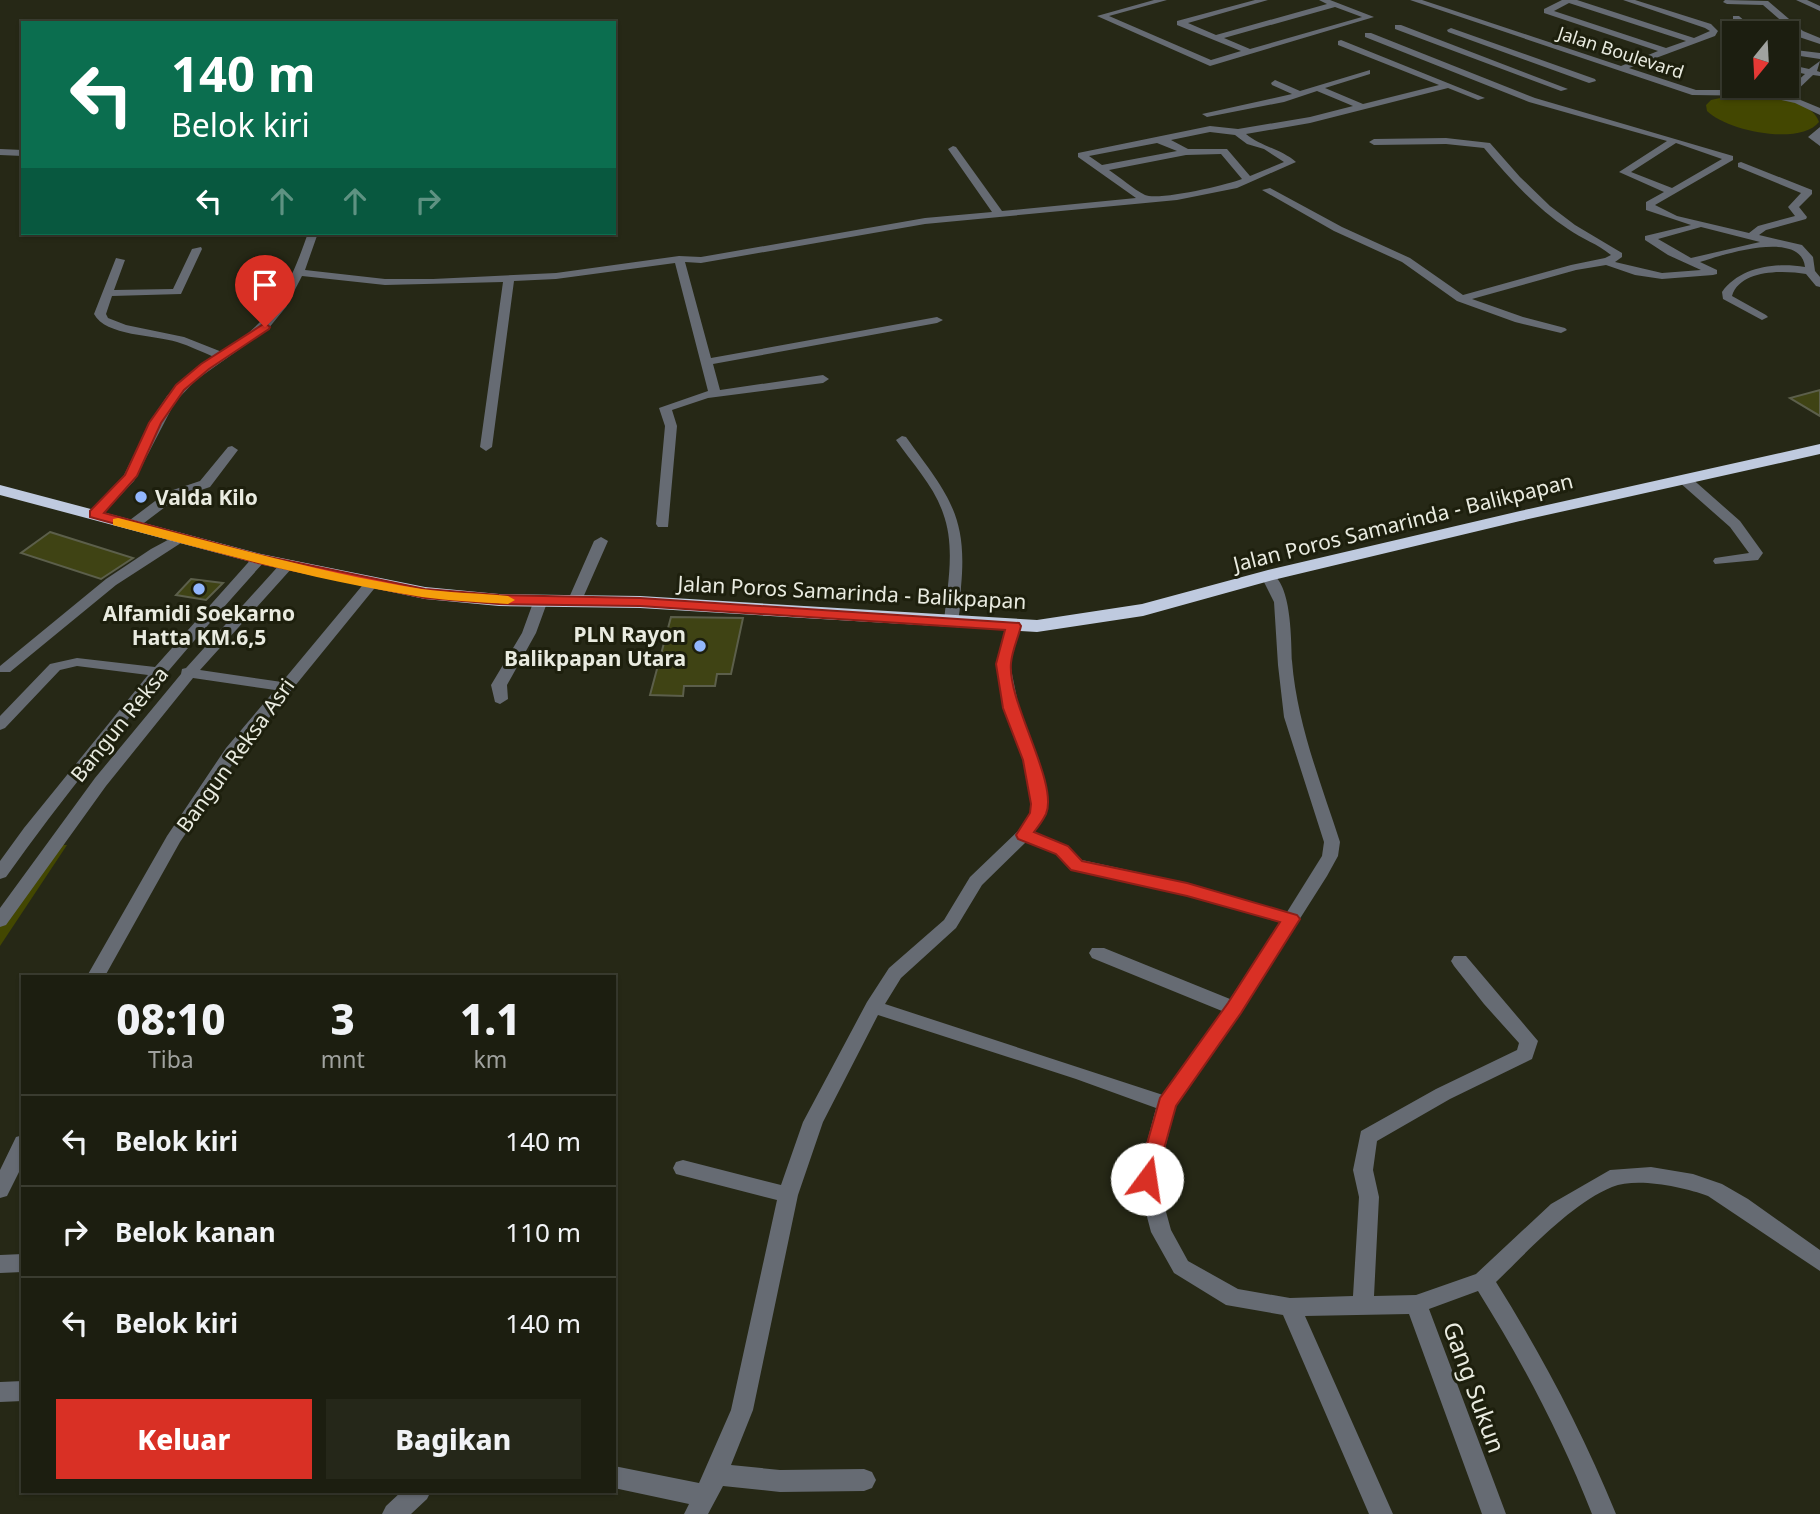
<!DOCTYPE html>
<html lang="id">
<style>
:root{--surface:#1c1e10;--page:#252719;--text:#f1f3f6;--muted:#a0a29f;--line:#3a3c30;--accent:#d93025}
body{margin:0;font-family:"Noto Sans",sans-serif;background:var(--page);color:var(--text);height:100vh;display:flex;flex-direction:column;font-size:26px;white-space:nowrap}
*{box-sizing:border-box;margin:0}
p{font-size:23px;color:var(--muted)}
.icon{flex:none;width:38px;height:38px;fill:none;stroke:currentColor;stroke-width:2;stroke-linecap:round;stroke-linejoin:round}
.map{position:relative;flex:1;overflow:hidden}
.details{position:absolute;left:21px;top:975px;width:595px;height:518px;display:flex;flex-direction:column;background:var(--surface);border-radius:0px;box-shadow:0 2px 5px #0004,0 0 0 2px var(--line)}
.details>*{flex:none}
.guide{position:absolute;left:21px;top:21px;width:595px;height:214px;border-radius:0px;box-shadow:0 2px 5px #0004,0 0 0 2px var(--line);background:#0b6e4f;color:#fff;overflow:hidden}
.needle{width:46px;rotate:198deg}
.buttons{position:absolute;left:1722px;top:21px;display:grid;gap:14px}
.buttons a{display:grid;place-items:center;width:77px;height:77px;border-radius:0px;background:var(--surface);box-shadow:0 2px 5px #0004,0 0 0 2px var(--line);font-size:35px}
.pin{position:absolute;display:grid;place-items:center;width:60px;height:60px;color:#fff;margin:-72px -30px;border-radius:50% 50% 50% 0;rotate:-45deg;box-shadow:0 0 7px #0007}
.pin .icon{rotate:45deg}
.me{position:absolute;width:77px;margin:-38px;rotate:14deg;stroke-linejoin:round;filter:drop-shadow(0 0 5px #0008)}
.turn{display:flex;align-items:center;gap:24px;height:147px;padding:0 35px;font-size:32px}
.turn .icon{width:91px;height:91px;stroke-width:2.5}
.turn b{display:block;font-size:49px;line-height:60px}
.lanes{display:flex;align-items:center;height:66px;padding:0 35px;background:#0003;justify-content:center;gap:35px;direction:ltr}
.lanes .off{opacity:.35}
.eta{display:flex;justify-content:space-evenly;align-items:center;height:119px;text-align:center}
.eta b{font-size:42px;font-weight:800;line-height:49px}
.primary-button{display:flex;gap:14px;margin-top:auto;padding:14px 35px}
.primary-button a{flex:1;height:80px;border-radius:0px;background:var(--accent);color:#fff;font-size:28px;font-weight:800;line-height:80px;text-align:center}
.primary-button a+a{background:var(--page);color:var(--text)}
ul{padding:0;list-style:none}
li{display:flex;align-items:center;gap:21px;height:91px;padding:0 35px;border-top:2px solid var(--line)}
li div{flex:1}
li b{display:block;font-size:26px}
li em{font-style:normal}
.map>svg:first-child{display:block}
</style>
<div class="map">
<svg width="1820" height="1514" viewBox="0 0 1820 1514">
<rect width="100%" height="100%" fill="#262816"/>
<!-- green -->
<path fill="#434701" d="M1734 95C1756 96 1811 96 1819 122 1800 146 1727 131 1707 111L1706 105 1711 100Z
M47 845H67L0 946V915Z"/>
<!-- building -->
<path fill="#3f4314" stroke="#5c5f4b" stroke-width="2" d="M1820 390V416L1790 398Z
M50 532 133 558 101 579 21 553Z
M191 579 223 583 206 600 176 595Z
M671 617 743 618 731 674H717L715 686H684L683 696 650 695Z"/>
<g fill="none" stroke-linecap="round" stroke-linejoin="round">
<!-- street -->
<path fill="#666b73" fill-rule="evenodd" d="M1154 0H1167L1109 16 1211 60 1241 51 1177 25V21L1255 0H1268L1188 23 1216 35 1327 4 1319 0H1330L1374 17 1210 66 1097 16ZM1335 7 1362 17 1250 49 1224 38Z
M1410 0H1422L1621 66 1658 51 1544 13V9L1562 0H1577L1694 38 1710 31 1705 28 1623 0H1635L1711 24 1718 31 1715 36 1629 68 1696 90H1752L1783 94 1805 74 1787 70V64L1809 69 1820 61 1817 71 1820 72V76L1813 75 1791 96 1820 108V115L1795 103 1764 96 1692 95ZM1569 3 1686 41 1666 48 1554 11Z
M1725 0 1768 1 1803 31 1820 38V44L1787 33H1749L1733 20V16H1739L1755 30H1792L1763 5 1727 4 1723 2Z
M1796 0H1807L1820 6V11Z
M1395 25H1401L1568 89 1561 91 1395 29Z
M1451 28 1595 79 1596 81 1589 83 1448 32 1447 30Z
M1365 33H1371L1535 98 1733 156V160L1655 205 1677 216 1749 233 1758 226 1795 216 1788 207 1801 193 1738 167V163L1741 162 1812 190V194L1799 207 1807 217 1806 219 1766 230 1759 235 1802 245 1813 257 1815 271 1820 277V287L1816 286 1806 274C1784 270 1740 269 1732 296L1766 315 1768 317 1762 320 1723 299 1722 292C1740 267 1775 262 1805 267 1801 229 1722 255 1700 262L1717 270V274L1713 275 1662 279 1635 275 1606 265 1576 270 1472 299 1523 317 1565 328 1567 330 1561 333 1515 322 1457 301 1402 262 1334 231 1262 190 1270 188 1342 227 1410 258 1463 295 1571 265 1605 258 1611 255C1598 244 1582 239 1568 229 1535 207 1509 178 1484 148L1446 144 1374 145 1369 142 1374 139 1446 138 1490 143 1520 177 1550 206 1575 225 1622 253V257L1615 262 1662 273 1701 270 1668 255 1645 240V236L1691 225 1646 210V202L1664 192 1619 172 1667 141 1529 102 1365 37ZM1676 143 1722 159 1672 188 1631 172ZM1701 227 1760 242 1691 258 1658 239Z
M1341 40 1485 98 1478 100 1448 88 1310 123 1246 134C1260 146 1281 149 1296 162L1237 188 1177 200 925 224 701 263 685 262 711 358 937 317 943 320 937 323 713 364 720 390 823 375 829 379 823 383 708 398 672 410 677 426 668 527H658L656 524 665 426 659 408 708 391 675 263 556 279 514 281 492 447 486 451 480 447 503 282 385 285 302 276 286 307 268 329 196 380 175 402 134 481 100 517H90L88 514 122 479 153 417 167 396 187 375 214 357C202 352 190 346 177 342 155 335 105 336 94 314L116 258 125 260 114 290 173 289 192 249 201 247 202 249 181 294 112 296 106 314 108 318 126 325 184 337 222 352C273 320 289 288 308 233H318L305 270 385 279H433L556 273 679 256 701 257 925 218 992 212 948 149 953 146 956 147 1002 211 1136 198 1078 157V153L1210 126 1238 129 1310 117 1353 106 1317 91 1284 102 1207 117 1202 114 1292 94 1272 85 1271 83 1275 80 1300 91 1370 70V74L1325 88 1363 104 1439 85 1338 45V41ZM1210 132 1235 135 1247 144 1264 149 1284 162 1250 176 1227 149H1188L1171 140ZM1157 143 1177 151 1102 165 1089 156ZM1221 154 1242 179C1227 185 1158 201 1145 195 1133 189 1121 178 1109 170L1186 155Z
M1787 49 1820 53V59L1787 54Z
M1820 127V146L1808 137Z
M0 149 23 150V156L0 155Z
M902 436 906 437C947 494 968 514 961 587 960 599 961 614 956 625L951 626 944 622C947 587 956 548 943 513 934 486 912 463 896 440Z
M232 446 238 450 210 487 177 498 136 529H126V523L167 492 200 481 228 447Z
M1684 475 1689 476 1740 521 1763 553 1758 560 1715 564 1713 561 1715 558 1749 553 1730 527 1679 482 1678 479Z
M179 534 184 535 186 538 184 541 116 585 10 672H0V666L106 579 151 549Z
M601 537 608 541 582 600 580 603H570L568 600 594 541Z
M259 555 264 556 266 559 264 562C173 663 85 766 6 877L0 879V861L24 828 148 675 77 666 60 670 5 728 0 730V716L50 664 77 658 155 667 254 556Z
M287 561 294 565 292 568 200 670 282 682 366 581 371 580 378 584 238 756 180 842 105 976H87L167 836 226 748 275 690 193 678 106 786 6 925 0 927V908L95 778 181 674 182 669 186 668 282 562Z
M1268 572C1292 579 1291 640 1292 661 1297 724 1321 783 1340 842L1338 856 1327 876 1240 1013 1176 1106 1157 1179 1171 1230 1188 1261 1238 1289 1290 1298 1353 1296 1359 1197 1353 1170 1361 1131 1436 1089 1517 1050 1519 1043 1484 1004 1454 966 1451 961 1454 956H1466L1538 1041 1532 1059 1450 1099 1377 1141 1373 1170 1379 1197 1374 1296 1416 1295 1476 1274 1551 1204 1610 1170 1651 1167 1693 1174 1722 1184 1748 1199 1820 1250V1271L1708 1196C1683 1187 1637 1177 1612 1187 1572 1203 1527 1252 1496 1282 1543 1357 1582 1431 1616 1514H1592C1561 1435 1523 1363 1478 1291L1429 1309 1506 1514H1482L1409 1314 1305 1316 1393 1514H1369L1283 1315 1226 1305 1174 1273 1151 1232 1137 1179 1156 1108 1076 1079 878 1015 823 1122 798 1195 753 1410 731 1465 780 1470 864 1469 872 1472 876 1480 872 1488 864 1491 780 1492 723 1486 708 1514H684L689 1504 614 1488V1466L699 1483 731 1410 777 1200 676 1174 673 1168 676 1162 683 1160 781 1185 803 1122 867 1002 889 968 944 920 970 877 1018 831 1030 813 1031 804 1023 760 1003 708 996 664 1009 623 1014 622 1021 626 1010 664 1019 708 1039 760 1047 804 1046 813 1034 833 1068 846 1082 860 1187 883 1287 912 1322 856 1324 842 1284 717 1278 665 1274 602 1261 576ZM1026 842 1056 854 1071 869 1187 895 1280 922 1230 999 1104 948H1092L1089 953 1092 958 1222 1011 1163 1095 885 1004 901 978 956 928 982 885Z
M541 596 548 600 536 633 507 685 508 699 500 704 495 702 491 685 522 633 534 600Z
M23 1135V1164L7 1196 0 1198V1170L16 1137Z
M23 1254V1272L0 1273V1255Z
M23 1381V1401L0 1402V1382Z
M402 1491H431L427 1499 411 1514H382L386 1506Z"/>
<!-- highway -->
<path fill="#bfcadf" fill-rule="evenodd" d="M1820 444V454L1520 521 1273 580 1143 616 1037 632 640 608 499 606 425 599 259 564 0 495V485L261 554 425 587 499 594 640 596 1037 620 1142 604 1268 570 1520 511Z"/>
</g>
<!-- route -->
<path fill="#d93025" stroke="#8d1f18" stroke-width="2" d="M265 323 270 327 269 329 209 369 184 390 161 423 137 476 104 513 260 555 425 589 499 595 640 598 1019 623 1021 626C1018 638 1012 651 1011 663 1007 702 1059 783 1046 814 1043 820 1038 827 1034 832L1068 846 1082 861 1187 883 1297 915 1300 919 1241 1013 1176 1106 1154 1185 1147 1188 1140 1185 1137 1179 1160 1098 1228 1003 1280 922 1187 896 1071 870 1056 854 1018 839 1016 835 1030 813 1031 804 1023 760 1003 708 996 664 1005 630 640 606 499 604 425 598 258 563 90 517V511L125 475 149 423 176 385 201 364Z"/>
<!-- slow -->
<path fill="#f59e0b" d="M118 518C219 543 319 573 422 589 450 593 479 593 508 596L515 600 508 604C480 602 450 601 422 597 318 581 215 552 113 525V519Z"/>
<!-- markers -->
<g fill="#92b7fd" stroke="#1d1f0d" stroke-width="2.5">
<circle cx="141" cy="497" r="7"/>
<circle cx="199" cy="589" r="7"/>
<circle cx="700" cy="646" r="7"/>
</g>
<g text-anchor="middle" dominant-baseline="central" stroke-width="6" stroke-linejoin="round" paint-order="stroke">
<!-- far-street labels -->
<g font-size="18" fill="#e9ebe0" stroke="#1d1f0d">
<text transform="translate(1621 52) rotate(18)">Jalan Boulevard</text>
</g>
<!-- poi labels -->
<g font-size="21" font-weight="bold" fill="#e9ebe0" stroke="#1d1f0d" text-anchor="start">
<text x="155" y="497">Valda Kilo</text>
<text x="199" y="613" text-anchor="middle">Alfamidi Soekarno<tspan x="199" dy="24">Hatta KM.6,5</tspan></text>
<text x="686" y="634" text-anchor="end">PLN Rayon<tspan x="686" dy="24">Balikpapan Utara</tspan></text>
</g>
<!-- street labels -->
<g font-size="21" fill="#e9ebe0" stroke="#1d1f0d">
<text transform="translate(1403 522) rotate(-14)">Jalan Poros Samarinda - Balikpapan</text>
<text transform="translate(852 592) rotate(3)">Jalan Poros Samarinda - Balikpapan</text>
<text transform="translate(119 724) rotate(-51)">Bangun Reksa</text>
<text transform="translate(235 755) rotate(-54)">Bangun Reksa Asri</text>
</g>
<!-- near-street labels -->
<g font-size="24" fill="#e9ebe0" stroke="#1d1f0d">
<text transform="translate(1475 1387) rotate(70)">Gang Sukun</text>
</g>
</g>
</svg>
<div class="buttons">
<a><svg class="needle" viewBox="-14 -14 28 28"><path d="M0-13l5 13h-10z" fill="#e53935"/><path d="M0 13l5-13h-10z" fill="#a0a29f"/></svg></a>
</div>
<div class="pin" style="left:265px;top:327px;background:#d93025"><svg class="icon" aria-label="arrive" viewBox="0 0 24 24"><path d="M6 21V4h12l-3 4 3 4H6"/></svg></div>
<svg class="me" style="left:1147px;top:1179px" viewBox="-20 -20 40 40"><circle r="19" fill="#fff"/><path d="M0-13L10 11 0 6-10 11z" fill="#d93025"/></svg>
<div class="guide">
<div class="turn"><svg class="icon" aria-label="left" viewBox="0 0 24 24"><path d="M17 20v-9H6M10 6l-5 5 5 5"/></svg><div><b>140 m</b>Belok kiri</div></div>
<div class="lanes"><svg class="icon" aria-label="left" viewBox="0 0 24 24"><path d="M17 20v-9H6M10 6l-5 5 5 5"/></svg><svg class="icon off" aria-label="ahead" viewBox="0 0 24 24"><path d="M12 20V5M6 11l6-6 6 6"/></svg><svg class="icon off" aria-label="ahead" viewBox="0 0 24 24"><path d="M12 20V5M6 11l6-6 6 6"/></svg><svg class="icon off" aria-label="right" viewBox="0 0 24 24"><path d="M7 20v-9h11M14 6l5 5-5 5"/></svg></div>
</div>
<section class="details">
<div class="eta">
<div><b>08:10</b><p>Tiba</p></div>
<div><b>3</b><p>mnt</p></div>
<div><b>1.1</b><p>km</p></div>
</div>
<ul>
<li><svg class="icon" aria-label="left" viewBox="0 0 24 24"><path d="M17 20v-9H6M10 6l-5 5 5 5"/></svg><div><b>Belok kiri</b></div><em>140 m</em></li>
<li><svg class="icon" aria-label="right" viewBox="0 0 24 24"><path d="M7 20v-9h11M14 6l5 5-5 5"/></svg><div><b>Belok kanan</b></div><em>110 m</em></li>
<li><svg class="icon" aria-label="left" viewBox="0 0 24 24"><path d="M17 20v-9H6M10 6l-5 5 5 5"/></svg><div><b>Belok kiri</b></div><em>140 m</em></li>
</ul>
<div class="primary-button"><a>Keluar</a><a>Bagikan</a></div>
</section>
</div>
